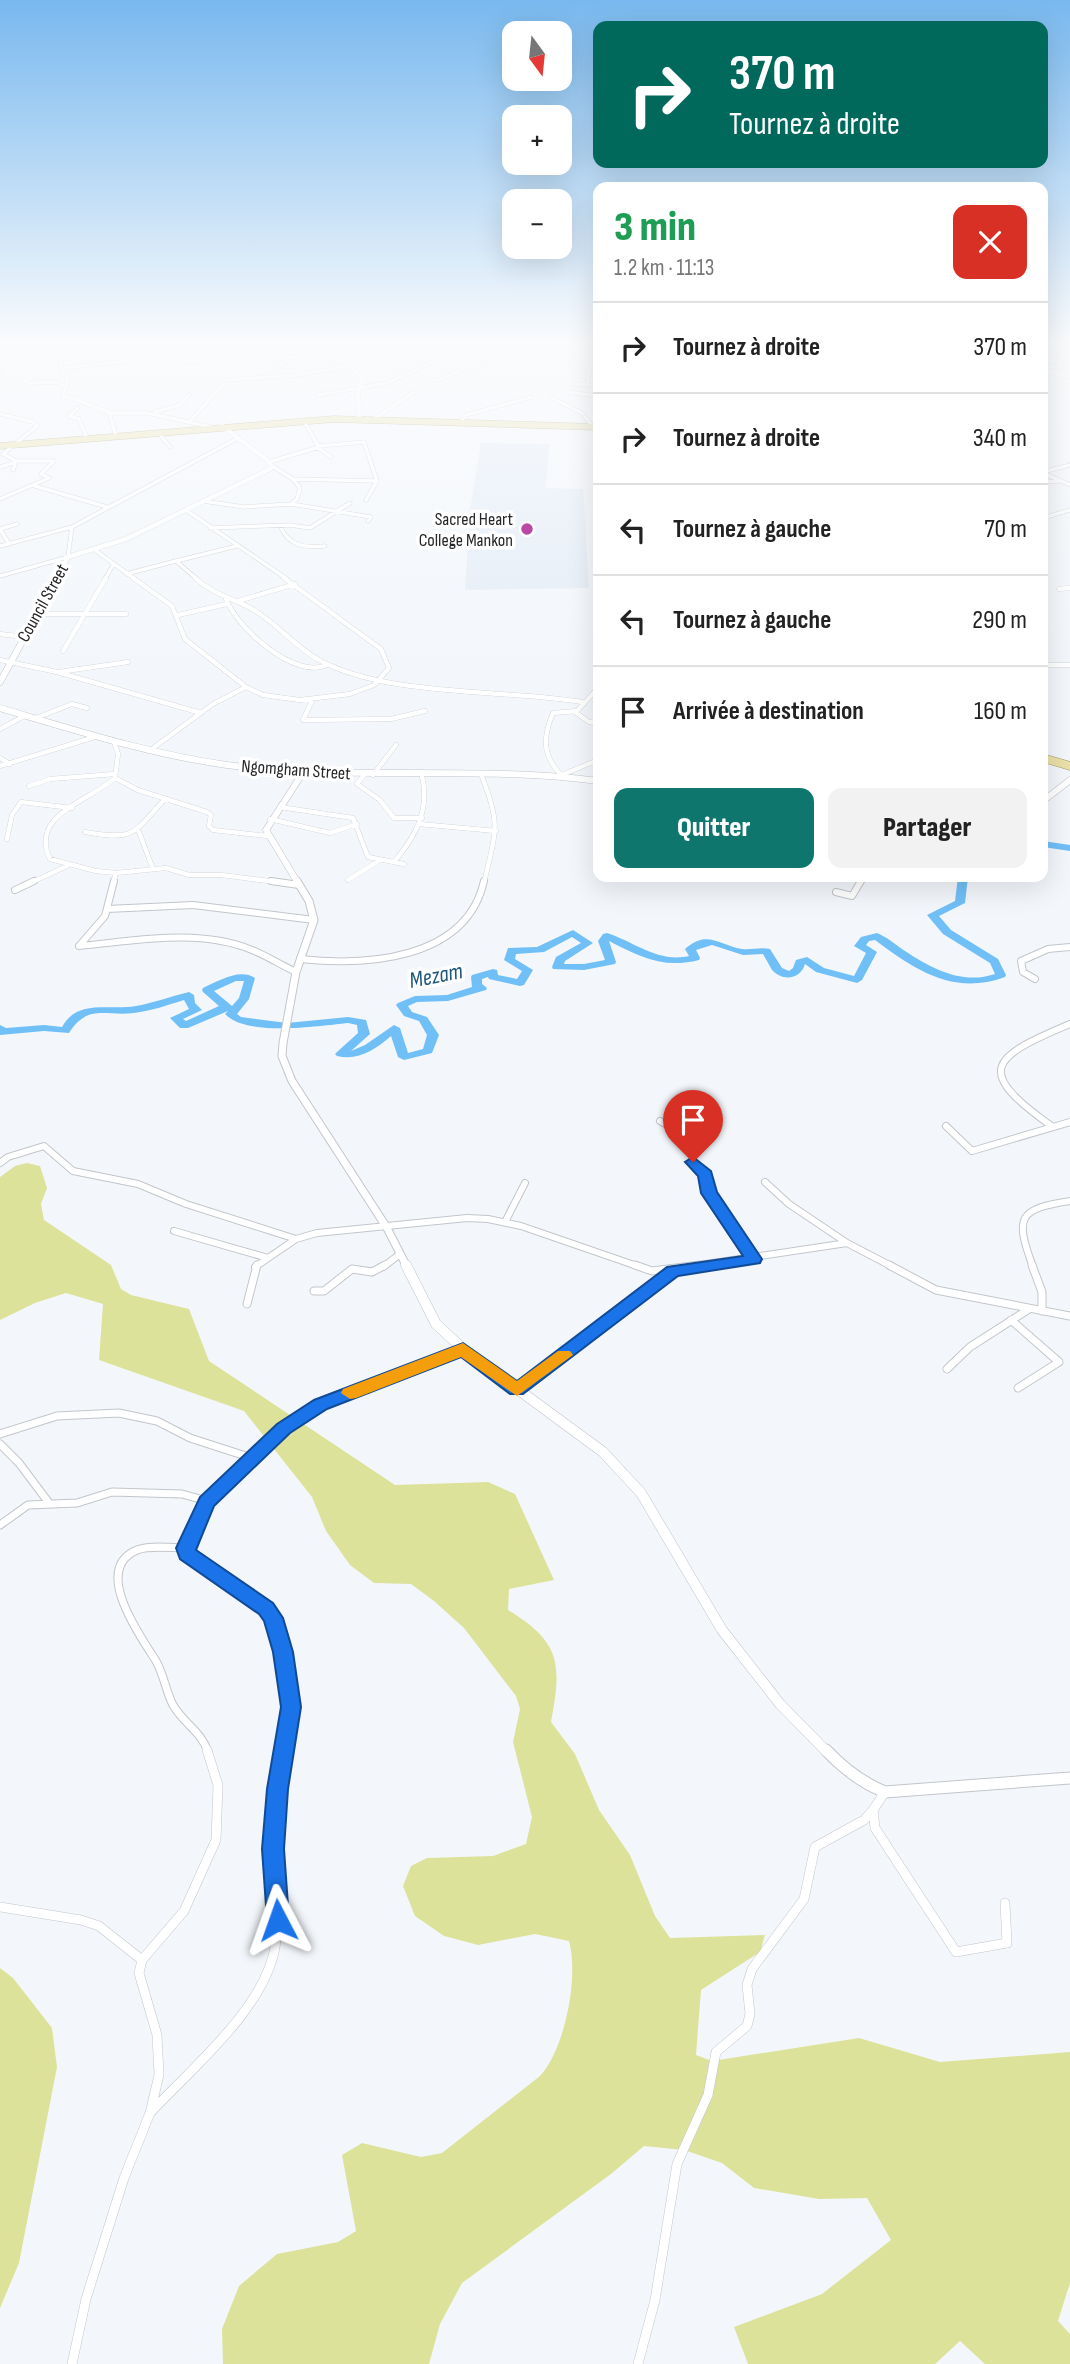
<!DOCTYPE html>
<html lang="fr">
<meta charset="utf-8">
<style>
:root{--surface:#fff;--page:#f2f2f2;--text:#222;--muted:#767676;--line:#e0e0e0;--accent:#0f766e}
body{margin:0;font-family:"Sofia Sans Condensed",sans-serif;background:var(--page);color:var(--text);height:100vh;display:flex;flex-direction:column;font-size:26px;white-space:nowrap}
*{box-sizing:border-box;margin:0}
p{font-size:23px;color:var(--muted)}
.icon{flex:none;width:38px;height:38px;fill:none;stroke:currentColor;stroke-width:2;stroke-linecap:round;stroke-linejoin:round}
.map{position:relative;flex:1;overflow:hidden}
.details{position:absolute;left:593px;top:182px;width:455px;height:700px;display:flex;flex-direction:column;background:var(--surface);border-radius:14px;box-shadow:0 7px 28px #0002}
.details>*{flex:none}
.hud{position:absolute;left:593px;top:21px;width:455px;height:147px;border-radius:14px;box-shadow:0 7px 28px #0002;background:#00695c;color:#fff;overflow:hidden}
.needle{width:46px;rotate:165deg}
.tools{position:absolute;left:502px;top:21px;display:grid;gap:14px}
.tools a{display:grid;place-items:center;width:70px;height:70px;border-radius:14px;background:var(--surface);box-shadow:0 7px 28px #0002;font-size:35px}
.pin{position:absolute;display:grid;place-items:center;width:60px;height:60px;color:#fff;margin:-72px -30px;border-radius:50% 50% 50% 0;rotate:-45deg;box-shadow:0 0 7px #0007}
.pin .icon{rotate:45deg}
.me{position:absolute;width:77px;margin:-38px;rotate:356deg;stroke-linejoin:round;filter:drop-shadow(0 0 5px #0008)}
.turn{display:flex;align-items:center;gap:24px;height:147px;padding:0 21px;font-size:32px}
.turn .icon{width:91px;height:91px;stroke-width:2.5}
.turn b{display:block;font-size:49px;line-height:60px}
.round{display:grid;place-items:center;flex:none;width:74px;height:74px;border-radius:14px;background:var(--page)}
.head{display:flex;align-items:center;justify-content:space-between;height:119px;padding:0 21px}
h1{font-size:42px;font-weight:800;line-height:52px;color:#1e9e55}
.button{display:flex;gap:14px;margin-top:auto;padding:14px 21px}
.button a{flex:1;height:80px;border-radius:14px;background:var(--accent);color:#fff;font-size:28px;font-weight:800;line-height:80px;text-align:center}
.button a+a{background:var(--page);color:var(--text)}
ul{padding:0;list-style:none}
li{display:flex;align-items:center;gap:21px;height:91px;padding:0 21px;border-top:2px solid var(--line)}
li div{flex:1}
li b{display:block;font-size:26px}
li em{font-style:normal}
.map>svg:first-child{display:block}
</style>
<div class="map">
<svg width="1070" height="2364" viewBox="0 0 1070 2364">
<rect width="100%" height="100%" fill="#f3f7fb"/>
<!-- built -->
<path fill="#e3ecf6" d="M481 443 550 444 545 488 583 489 589 588 465 590 470 510Z"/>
<!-- green -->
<path fill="#dde29b" d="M27 1163 40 1166 47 1188 41 1204 44 1220 111 1265 121 1289 131 1295 189 1309 209 1361 395 1485 488 1482 515 1494 554 1580 509 1589 508 1610C561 1642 562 1664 551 1722L575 1754 599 1810 630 1855 655 1916 670 1938 765 1935 760 1952 701 1990 696 2055 712 2061 859 2038 940 2062 1070 2052V2283L1058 2321 1070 2334V2364H985L960 2341 935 2364H748L734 2327 822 2294 891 2240 867 2198 819 2199 754 2188 722 2163 684 2150 644 2146 611 2174 462 2283 440 2324 429 2364H223L222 2329 239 2286 277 2254 338 2242 356 2231 342 2155 362 2143 421 2157 442 2153 540 2076C565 2049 579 1977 569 1941L535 1934 478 1945 444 1936 415 1916 403 1886 411 1866 427 1858 493 1856 526 1844 532 1817 513 1742 520 1709 516 1696 464 1628 434 1601 411 1584 374 1583 350 1565 326 1531 312 1497 244 1411 99 1360 103 1304 66 1293 35 1303 0 1320V1177L15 1166Z
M0 1968 13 1978 52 2028 57 2067 19 2263 0 2308Z"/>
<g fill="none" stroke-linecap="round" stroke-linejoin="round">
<!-- river -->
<path fill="#71bff7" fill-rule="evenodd" d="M1043 841 1070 845V851L1043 847Z
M958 877H968L965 903 939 916 951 930 998 959 1006 975 1005 977C954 996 915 970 875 940L869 941 866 945 877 952 862 980 857 983 816 972 805 964C801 979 783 982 772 970 769 965 766 959 763 954L743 955 712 945 696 950 700 958 699 960C663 969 640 957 609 941L616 962 615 964 584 970 553 969 552 967 556 957 581 943 572 937 544 952 516 954 515 959 533 970 524 985 520 986 489 979 488 977 482 979V984L487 988 486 990 448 1001 417 1002 408 1006 412 1012 427 1017 439 1035 432 1053 404 1060 398 1057 391 1036C375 1050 358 1061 337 1056L335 1054 337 1052 358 1033 357 1025 348 1023C319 1026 246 1037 225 1014L228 1011 188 1028H180L170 1018 189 1009 184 1000C168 1005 151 1011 134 1013 106 1017 88 1003 69 1033L44 1031 0 1035V1025L6 1028 44 1025 62 1027C78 998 109 1011 136 1006 154 1003 171 996 189 992L194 995 195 1003 202 1010 183 1019 186 1021 219 1006 203 992 202 990 203 988C219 981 239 968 255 978L249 999 237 1014 241 1017 287 1023 348 1017 366 1020 370 1034 351 1051 365 1045 394 1025 400 1028 408 1053 423 1049 427 1035 419 1021 404 1016 396 1005 398 1003 415 996 447 995 472 987 471 977 472 975 493 969 497 970 498 975 517 979 522 971 504 960 508 948 537 947 573 930 593 943 565 961 564 964H584L605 960 598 941 603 934 607 933C635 942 658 963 689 956L685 949C707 929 719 945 742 949 751 950 761 947 770 949L782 968 789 971 793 968 796 960 807 957 824 968 854 976 866 953 854 946 861 937 877 933C887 937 896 945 905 951 932 969 963 985 995 974L990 963 943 934 927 915 955 901ZM236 981H244L239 998 232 1006 214 991Z"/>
<!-- minor-far4 casing -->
<g stroke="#c2c6ca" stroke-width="4.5">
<path id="minor-far4" d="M94 338 145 351
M189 338 341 349
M321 338 345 340
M150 343H183L186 338
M59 349 62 368
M276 357 279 364 290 367
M1043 358 1066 363
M139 360 213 362 336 355
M584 364 589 372 587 385
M1043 369 1061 365 1070 357
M2 372 30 383 54 382 66 387
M436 381 468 367 495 363 487 351
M575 384 598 386
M565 392 598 396
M318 395 388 383 452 353 491 351 542 338
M552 398 582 413 593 427
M78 408 69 416 79 419 87 439
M155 412 180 405 189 395
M110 413H147L211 427
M0 414 33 422 37 426 3 454 16 461 13 470
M374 419 413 393
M190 421 227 380 297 375 347 366
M460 422 466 415 532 397
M158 432 170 447
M116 436 109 412 63 395 68 382 62 368 138 360 145 355 151 338
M319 446 364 442 377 481 366 500
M318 448 331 457
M269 462 319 447 303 420
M0 467 13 463
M1043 472 1070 465
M1043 473 1070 485
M293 479 377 481
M1043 482 1059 481
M35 486 107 507
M0 499 49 478 41 474 54 461H16
M203 501 244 507 291 504 297 499 300 488 293 479 272 466
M291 504 371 517 368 521
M186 510 287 579
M1043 518 1070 510
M280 526C289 546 304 548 325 546
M210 528 290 525 310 528 350 503
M9 544 0 529 17 524
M0 546 72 527 238 438
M96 551 135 579
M176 561 237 546
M126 574 176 561 197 579
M0 576 68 557 72 527
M105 579 113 565"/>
</g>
<!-- minor-far3 casing -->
<g stroke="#c2c6ca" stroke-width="5">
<path id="minor-far3" d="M133 578 172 606 185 639 246 687 263 695 300 700 350 694 374 685 389 668 381 649 284 578
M195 578C219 599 238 598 260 614 281 628 297 648 319 660 386 697 505 689 582 702
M1059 589 1070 588
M226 599C237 628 295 680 327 665
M238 601 295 584
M37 614H126
M178 615 227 604
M0 634 24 637
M63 651 106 578
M0 660 57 672 201 713
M1043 665H1070
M59 672 128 662
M313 699 303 720 391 719 425 711
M575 712 589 722 598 723
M36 718 72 704 87 708
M0 729 26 715
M114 742 118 754 115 778 138 790 207 812 211 815 209 826 213 830 268 836
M149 751 213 704 246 687
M0 758 10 764
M0 766 98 736
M365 774 357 784 380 800 394 818H422
M560 774C542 754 543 737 553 713L577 711 598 688
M373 775 396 745
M559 776 598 760
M482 777C502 827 495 833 484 883
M115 778C88 802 29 815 50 859L96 871 116 873 166 868 189 875H221L285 883
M29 786 50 779 115 774
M280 807 353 818 368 857 404 864
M270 819 330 833 357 824
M419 824 496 831
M85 832C136 841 132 834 165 799
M139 832 153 869
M7 839 12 815 21 802 72 808
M394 862C416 836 430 810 422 776
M348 880 380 860
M30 883 67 866
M113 883 116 873
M860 883 864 877"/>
</g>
<!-- minor-far2 casing -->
<g stroke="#c2c6ca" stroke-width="8">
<path id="minor-far2" d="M271 881 299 885
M15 890 34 881
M836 892 852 896 861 881
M107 909 193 905 314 920
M79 946C135 941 198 928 252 950 267 956 281 965 296 972
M79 946 105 916 114 881
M300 959C364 966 466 961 484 881
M1035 979 1023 972 1021 961 1048 949 1070 947
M660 1121 691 1139 693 1162 706 1174 709 1193 754 1259
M946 1126 972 1151 1070 1122
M1053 1127C974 1071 989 1058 1070 1024
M0 1163 8 1157 44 1146 73 1171 138 1184 186 1204 296 1239
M765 1182 789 1204 847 1243
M505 1222 525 1183
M174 1231 268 1258
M255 1267 296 1239 317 1233 467 1218 488 1219 521 1226 640 1267
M383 1267 400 1254
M686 1267 847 1243 893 1267
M1033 1267C1014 1216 1019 1209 1070 1201"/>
</g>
<!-- minor-far1 casing -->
<g stroke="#c2c6ca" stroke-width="9">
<path id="minor-far1" d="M635 1265 652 1271 700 1265
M889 1265 936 1290 1070 1316
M1032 1265 1042 1292V1311
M314 1291H324L352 1269 372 1272 385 1265
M247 1304 257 1265
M1011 1320 1059 1362 1018 1388
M947 1369 970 1347 1029 1309
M517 1390 671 1272
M0 1434 57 1416 119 1413 157 1421 190 1438 252 1458
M0 1444 19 1463 49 1503
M0 1525 28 1505 77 1503 112 1492 182 1494 207 1501
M185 1548 196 1562 266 1609 280 1634 291 1707 283 1752
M208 1752C202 1732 183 1723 173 1705 166 1692 164 1675 156 1661 141 1637 91 1569 137 1550 149 1545 172 1548 185 1548L207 1501 303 1414 463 1349"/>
</g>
<!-- minor casing -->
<g stroke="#c2c6ca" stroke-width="10">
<path id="minor" d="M885 1792 873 1810 875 1828 956 1952 1007 1943 1005 1903
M0 1907 81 1920 99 1926 142 1960
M151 2112C192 2068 265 2008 275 1947 281 1915 274 1883 273 1851 272 1818 278 1783 284 1750
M72 2364 86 2299 124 2178 150 2113 159 2075 157 2035 139 1973 142 1960 184 1911 216 1840 218 1785 207 1750
M638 2364 655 2300 677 2164 708 2095 716 2052 747 2026 750 2014 747 1985 752 1969 804 1899 815 1847 864 1820 873 1810"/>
</g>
<!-- tertiary-far4 casing -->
<g stroke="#c2c6ca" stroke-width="5">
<path id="tertiary-far4" d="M347 338 336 355 364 378 358 390 359 419
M1043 371 1070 376
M56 579 68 557 126 539 270 469 272 466 267 460 222 426"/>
</g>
<!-- tertiary-far3 casing -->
<g stroke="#c2c6ca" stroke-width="7">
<path id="tertiary-far3" d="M0 682 57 578
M298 883 266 830 304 771"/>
</g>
<!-- tertiary-far2 casing -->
<g stroke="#c2c6ca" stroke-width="9">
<path id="tertiary-far2" d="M297 881 309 901 314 920 296 972 283 1043 282 1056 292 1081 387 1228 407 1267"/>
</g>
<!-- tertiary-far1 casing -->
<g stroke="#c2c6ca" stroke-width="11">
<path id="tertiary-far1" d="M406 1265 436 1324 463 1349 603 1452 641 1493 722 1630 780 1704 827 1752"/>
</g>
<!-- tertiary casing -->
<g stroke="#c2c6ca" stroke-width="13">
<path id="tertiary" d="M826 1750C843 1768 862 1783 885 1792L1070 1778"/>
</g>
<!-- secondary casing -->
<g stroke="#c2c6ca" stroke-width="7">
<path id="secondary" d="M0 708C75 730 149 754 227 765 350 781 475 765 598 781
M1043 801 1070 780"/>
</g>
<!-- trunk-far1 casing -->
<g stroke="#a19a6d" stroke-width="7">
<path id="trunk-far1" d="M0 446 334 419 598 427"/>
</g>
<!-- trunk casing -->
<g stroke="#a19a6d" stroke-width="9">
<path id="trunk" d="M1043 758 1070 766"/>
</g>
<!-- minor-far4 -->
<use href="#minor-far4" stroke="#fff" stroke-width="3.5"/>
<!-- minor-far3 -->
<use href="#minor-far3" stroke="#fff" stroke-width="4.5"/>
<!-- minor-far2 -->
<use href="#minor-far2" stroke="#fff" stroke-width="6"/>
<!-- minor-far1 -->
<use href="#minor-far1" stroke="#fff" stroke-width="7"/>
<!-- minor -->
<use href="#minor" stroke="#fff" stroke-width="9"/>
<!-- tertiary-far4 -->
<use href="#tertiary-far4" stroke="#fff" stroke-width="4.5"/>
<!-- tertiary-far3 -->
<use href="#tertiary-far3" stroke="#fff" stroke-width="6"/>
<!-- tertiary-far2 -->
<use href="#tertiary-far2" stroke="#fff" stroke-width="7"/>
<!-- tertiary-far1 -->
<use href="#tertiary-far1" stroke="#fff" stroke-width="10"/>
<!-- tertiary -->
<use href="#tertiary" stroke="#fff" stroke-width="11"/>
<!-- secondary -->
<use href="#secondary" stroke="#fff" stroke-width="6"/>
<!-- trunk-far1 -->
<use href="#trunk-far1" stroke="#eae0a8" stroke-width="6"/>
<!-- trunk -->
<use href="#trunk" stroke="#eae0a8" stroke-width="8"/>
</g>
<!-- sky -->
<linearGradient id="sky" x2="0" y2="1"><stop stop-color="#78b8ee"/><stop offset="0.51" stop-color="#fafbfd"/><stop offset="1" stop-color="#fafbfd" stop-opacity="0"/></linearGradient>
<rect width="1070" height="669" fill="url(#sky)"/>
<!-- route -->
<path fill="#1a73e8" stroke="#114b97" stroke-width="2" d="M693 1157 711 1171 717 1192 762 1259 760 1263 678 1276 523 1394H510L461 1357 327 1409 290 1433 214 1506 196 1550 273 1603 283 1618 293 1652 301 1707 288 1789 284 1849 289 1920 286 1927 278 1930 270 1927 267 1920 262 1849 267 1789 281 1707 273 1652 264 1621 259 1614 180 1559 176 1548 200 1497 277 1424 314 1400 463 1343 517 1381 667 1267 743 1256 701 1193 698 1176 685 1162Z"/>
<!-- slow -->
<path fill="#f59e0b" d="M463 1343 517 1381 558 1351H570L573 1355 517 1396 461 1357 356 1398 350 1399 341 1393 343 1389Z"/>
<!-- markers -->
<circle fill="#ba49a5" stroke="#fff" stroke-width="2.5" cx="527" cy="529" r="7"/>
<g text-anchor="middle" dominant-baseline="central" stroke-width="7" stroke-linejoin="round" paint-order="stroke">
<!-- far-poi labels -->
<g font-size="18" fill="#252628" stroke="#fff" text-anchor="end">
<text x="513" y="519">Sacred Heart<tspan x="513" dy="21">College Mankon</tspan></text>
</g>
<!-- far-street labels -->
<g font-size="18" fill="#252628" stroke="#fff">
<text transform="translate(43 603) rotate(-61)">Council Street</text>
<text transform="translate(296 770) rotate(4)">Ngomgham Street</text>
</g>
<!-- water labels -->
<g font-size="23" font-style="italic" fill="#1c567b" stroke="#fff">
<text transform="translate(436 976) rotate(-11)">Mezam</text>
</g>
</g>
</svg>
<div class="tools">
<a><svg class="needle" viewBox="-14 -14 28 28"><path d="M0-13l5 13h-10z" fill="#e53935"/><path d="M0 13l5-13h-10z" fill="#767676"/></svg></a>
<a>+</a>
<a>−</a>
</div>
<div class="pin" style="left:693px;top:1162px;background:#d93025"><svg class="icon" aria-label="arrive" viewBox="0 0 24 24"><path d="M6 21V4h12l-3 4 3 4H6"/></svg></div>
<svg class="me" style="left:278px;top:1920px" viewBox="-20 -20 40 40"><path d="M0-17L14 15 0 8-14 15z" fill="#1a73e8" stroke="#fff" stroke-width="4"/></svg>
<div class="hud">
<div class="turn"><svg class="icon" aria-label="right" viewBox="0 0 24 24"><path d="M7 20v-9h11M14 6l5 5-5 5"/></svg><div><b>370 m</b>Tournez à droite</div></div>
</div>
<section class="details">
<div class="head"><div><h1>3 min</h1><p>1.2 km · 11:13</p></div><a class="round" style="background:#d93025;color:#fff"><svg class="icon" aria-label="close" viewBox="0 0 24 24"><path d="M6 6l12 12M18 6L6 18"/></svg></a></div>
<ul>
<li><svg class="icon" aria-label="right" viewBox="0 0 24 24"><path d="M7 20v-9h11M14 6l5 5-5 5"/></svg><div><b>Tournez à droite</b></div><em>370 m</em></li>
<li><svg class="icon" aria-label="right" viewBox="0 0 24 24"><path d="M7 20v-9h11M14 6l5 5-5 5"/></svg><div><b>Tournez à droite</b></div><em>340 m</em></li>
<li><svg class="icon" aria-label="left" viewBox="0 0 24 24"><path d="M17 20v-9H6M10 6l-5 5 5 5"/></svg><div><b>Tournez à gauche</b></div><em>70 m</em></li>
<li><svg class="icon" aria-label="left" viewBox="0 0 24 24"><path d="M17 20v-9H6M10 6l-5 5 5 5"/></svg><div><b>Tournez à gauche</b></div><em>290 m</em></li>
<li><svg class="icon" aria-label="arrive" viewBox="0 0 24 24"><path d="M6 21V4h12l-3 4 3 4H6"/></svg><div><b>Arrivée à destination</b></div><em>160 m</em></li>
</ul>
<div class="button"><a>Quitter</a><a>Partager</a></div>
</section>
</div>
